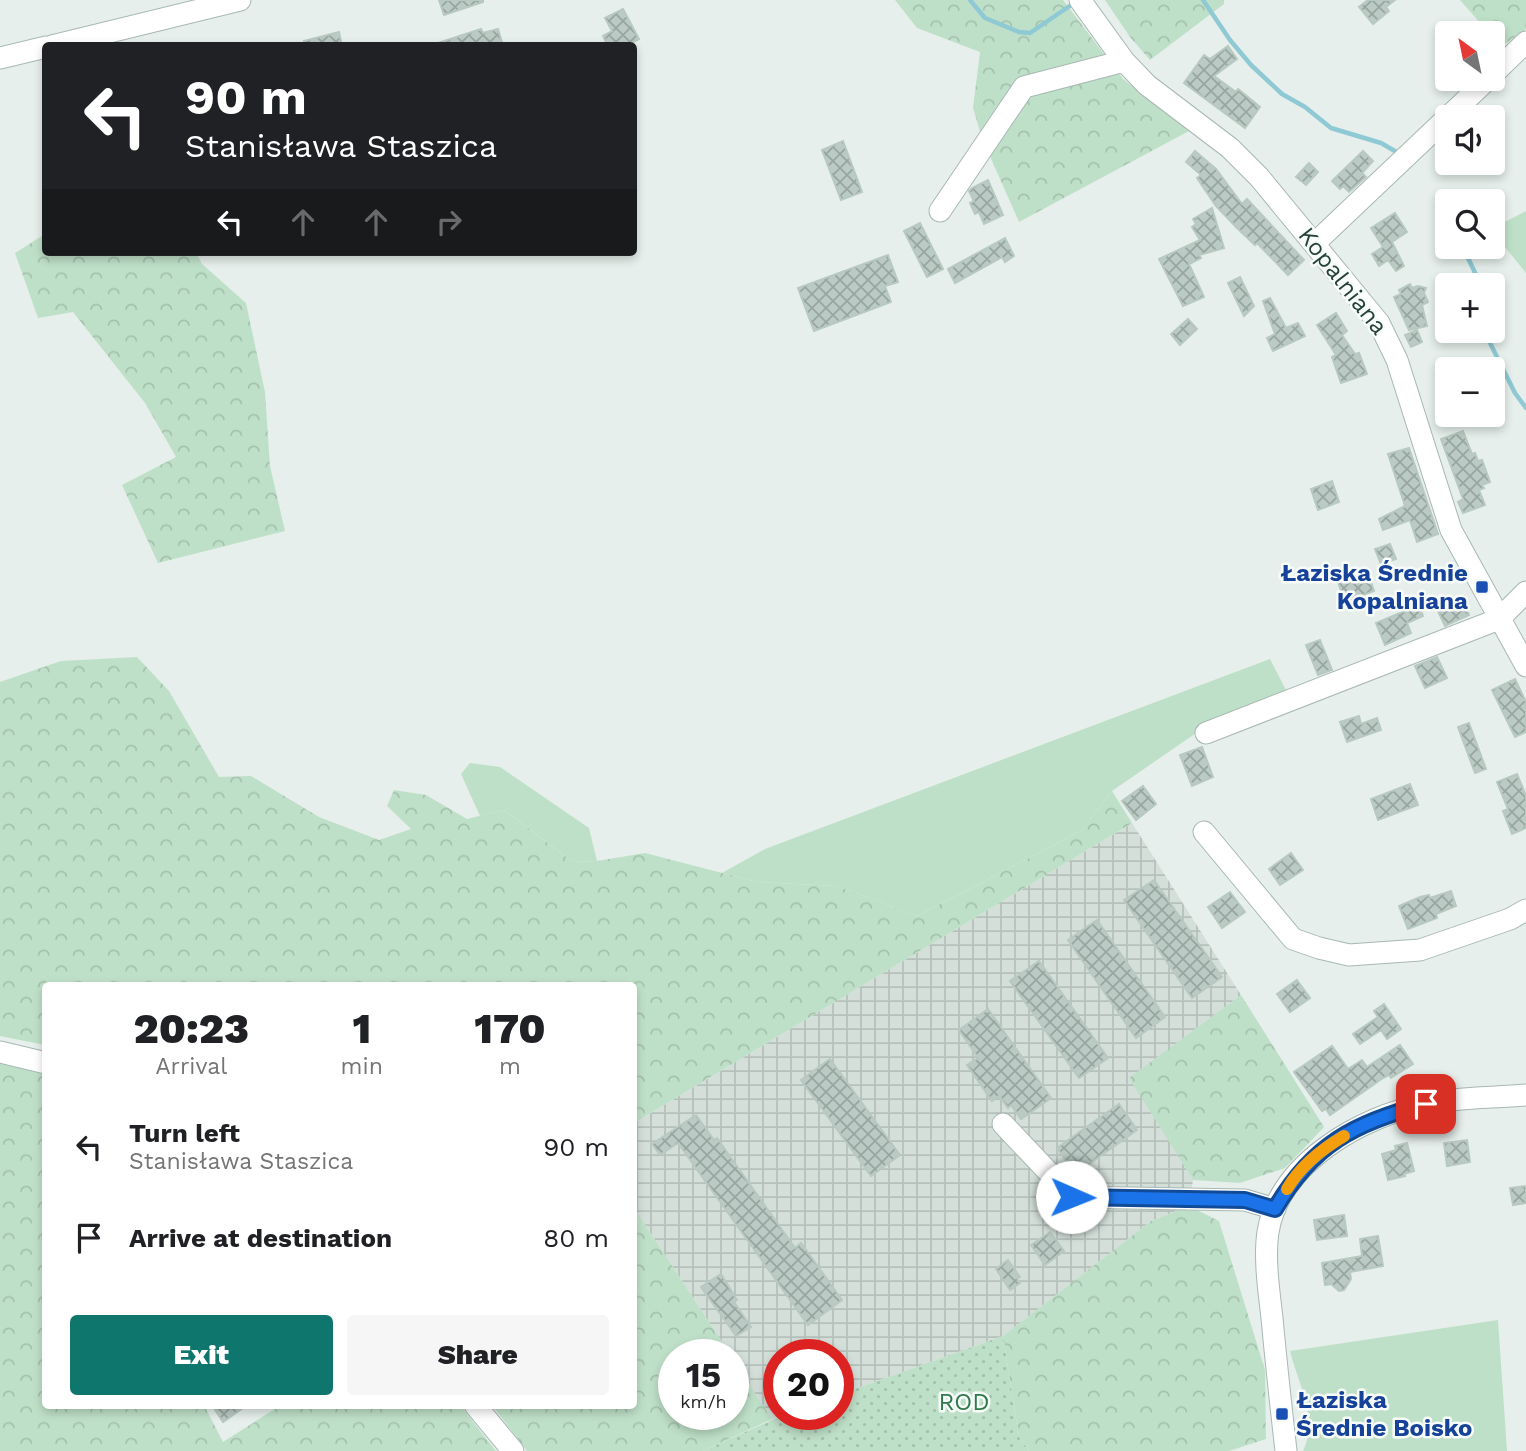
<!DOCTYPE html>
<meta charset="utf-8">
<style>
:root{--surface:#fff;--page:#f6f6f6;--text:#202124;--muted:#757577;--accent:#0f766e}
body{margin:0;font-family:"Work Sans",sans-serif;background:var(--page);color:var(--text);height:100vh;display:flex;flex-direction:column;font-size:26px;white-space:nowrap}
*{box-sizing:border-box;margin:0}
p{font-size:23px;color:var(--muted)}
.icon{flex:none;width:38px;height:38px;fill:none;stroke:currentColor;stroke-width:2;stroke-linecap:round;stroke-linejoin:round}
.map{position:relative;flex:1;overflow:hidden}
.drawer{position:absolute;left:42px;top:982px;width:595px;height:427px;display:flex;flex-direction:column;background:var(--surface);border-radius:7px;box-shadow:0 4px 10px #0003}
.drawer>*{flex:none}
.banner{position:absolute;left:42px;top:42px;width:595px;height:214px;border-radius:7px;box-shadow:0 4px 10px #0003;background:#202124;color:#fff;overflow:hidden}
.needle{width:46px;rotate:327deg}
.buttons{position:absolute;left:1435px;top:21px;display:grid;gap:14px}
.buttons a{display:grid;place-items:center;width:70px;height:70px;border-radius:7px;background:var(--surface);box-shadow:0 4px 10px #0003;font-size:35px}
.speed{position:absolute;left:658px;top:1339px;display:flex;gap:14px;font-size:35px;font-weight:700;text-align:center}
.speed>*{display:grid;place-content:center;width:91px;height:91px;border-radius:50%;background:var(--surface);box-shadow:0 4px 10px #0003;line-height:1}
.speed small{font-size:18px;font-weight:400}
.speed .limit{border:10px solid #d22;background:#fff;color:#111}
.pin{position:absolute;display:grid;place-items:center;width:60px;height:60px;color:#fff;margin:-30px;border-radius:14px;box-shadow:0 4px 10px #0006}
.me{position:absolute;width:77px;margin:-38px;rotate:91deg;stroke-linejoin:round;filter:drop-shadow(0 0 5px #0008)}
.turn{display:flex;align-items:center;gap:24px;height:147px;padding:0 28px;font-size:32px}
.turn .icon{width:91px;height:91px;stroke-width:2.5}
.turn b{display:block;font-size:49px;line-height:60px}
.lanes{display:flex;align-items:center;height:66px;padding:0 28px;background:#0003;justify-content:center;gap:35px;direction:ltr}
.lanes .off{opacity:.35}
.eta{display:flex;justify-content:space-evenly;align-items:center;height:119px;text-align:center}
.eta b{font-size:42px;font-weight:800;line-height:49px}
.cta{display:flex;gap:14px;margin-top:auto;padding:14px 28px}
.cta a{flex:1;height:80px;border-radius:7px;background:var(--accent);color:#fff;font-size:28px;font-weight:800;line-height:80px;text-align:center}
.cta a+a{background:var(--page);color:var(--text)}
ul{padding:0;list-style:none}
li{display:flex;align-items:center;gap:21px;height:91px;padding:0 28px}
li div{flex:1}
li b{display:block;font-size:26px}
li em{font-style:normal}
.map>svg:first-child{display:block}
</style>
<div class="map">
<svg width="1526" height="1451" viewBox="0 0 1526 1451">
<defs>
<pattern id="industrial-grid" width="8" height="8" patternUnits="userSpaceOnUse" patternTransform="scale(1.75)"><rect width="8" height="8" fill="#d4dfda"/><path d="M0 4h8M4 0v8" fill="none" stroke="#b6c1bc"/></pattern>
<pattern id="forest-crowns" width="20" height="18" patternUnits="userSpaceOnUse" patternTransform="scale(1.75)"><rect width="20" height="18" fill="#bfe0c8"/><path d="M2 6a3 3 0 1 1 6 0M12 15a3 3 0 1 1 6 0" fill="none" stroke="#a4c1ad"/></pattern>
<pattern id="garden-dots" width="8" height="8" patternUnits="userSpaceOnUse" patternTransform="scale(1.75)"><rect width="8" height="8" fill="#bfe0c8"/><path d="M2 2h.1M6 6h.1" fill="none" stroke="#a4c1ad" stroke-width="1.8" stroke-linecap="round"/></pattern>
<pattern id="building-cross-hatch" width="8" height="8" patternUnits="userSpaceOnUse" patternTransform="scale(1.75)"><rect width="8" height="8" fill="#bbcac4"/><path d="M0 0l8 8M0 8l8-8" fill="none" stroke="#98a6a0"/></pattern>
</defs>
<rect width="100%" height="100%" fill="#e6efeb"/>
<!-- industrial -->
<path fill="url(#industrial-grid)" d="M1132 823 1241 995 1130 1078 1193 1180 1189 1206 1151 1221 1003 1336 838 1395V1354H779V1414H785L772 1419 733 1360V1354H730L634 1208V1123Z"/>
<!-- grass -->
<path fill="#bfe0c8" d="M1526 211V273L1493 232V228Z
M1270 659 1288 694 1215 720 1112 791 1081 831 917 916 837 886 757 882 722 873 765 849Z
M470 763 500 767 589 828 597 861 573 862 504 810 480 816 461 774Z
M1498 1320 1507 1451H1303C1319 1418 1298 1384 1290 1351Z"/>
<!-- forest -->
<path fill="url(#forest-crowns)" d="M895 0H1063L1123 79 1189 131 1019 222 982 138 973 108 980 52 917 28Z
M1105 0H1224V4L1150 60 1130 37Z
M1460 0H1526V29L1501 47 1493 38V33H1489Z
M45 234 46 252H196L202 264 246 303 265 392 270 466 285 531 158 563 122 485 176 457 145 403 73 312 38 318 15 253Z
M137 657 169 691 219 777 251 776 319 817 379 840 411 829 387 806 394 790 426 795 467 819 504 810 573 862 597 861 645 853 757 882 837 886 917 916 1081 831 1112 791 1132 823 634 1123V985H46L45 1045 0 1036V682L61 661Z
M1241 995 1324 1127 1285 1168 1240 1183 1193 1180 1129 1078Z
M0 1059 45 1071 46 1405H204L223 1442 281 1405H460L496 1451H0Z
M1189 1206 1219 1221 1265 1370 1266 1439 1229 1451H1029L1019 1437 1003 1336 1151 1221Z
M634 1208 730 1354H674V1414H733V1360L772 1419 703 1451H527L492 1405H634Z"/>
<!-- garden -->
<path fill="url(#garden-dots)" d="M1003 1336 1019 1437 1029 1451H703L785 1414H838V1395Z"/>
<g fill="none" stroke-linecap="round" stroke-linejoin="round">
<!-- stream -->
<path stroke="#8ec9d4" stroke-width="4.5" d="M970 0 985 18 1019 32 1030 33 1074 3
M1203 0 1230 40 1251 65 1282 94 1305 107 1331 128 1381 143 1400 154
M1466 254 1481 285
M1484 331 1515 393 1526 408"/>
</g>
<!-- building -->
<path fill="url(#building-cross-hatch)" stroke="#b8c9c2" stroke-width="2" d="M439 0H483V2L444 15Z
M1368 0H1395L1386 7 1389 11 1373 24 1359 7Z
M623 9 639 39 626 46H608L603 36 612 31 605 18Z
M481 29 483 33 498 29 503 46H438V43Z
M339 32 342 46H304V41Z
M1228 46 1237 59 1214 76 1236 92 1238 89 1260 107 1245 128 1184 83 1204 55 1210 59Z
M843 141 862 192 841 200 822 150Z
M1195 151 1216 169 1242 204 1247 199 1304 260 1288 275 1257 243 1255 245 1237 228 1216 206 1197 178 1201 175 1186 162Z
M1363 151 1373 161 1362 173 1366 177 1349 192 1343 186 1340 189 1332 181Z
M1309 163 1318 172 1306 185 1296 177Z
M988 180 1003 215 984 224 979 212 975 214 970 203 974 201 969 191 972 188Z
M1212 208 1224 248 1199 255 1201 258 1189 264 1204 297 1183 306 1159 259 1200 240 1192 227 1196 224 1193 219Z
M1395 213 1407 232 1392 242 1404 266 1396 271 1388 260 1379 266 1372 254 1383 247 1371 228Z
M920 223 943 269 927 277 904 231Z
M1005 238 1014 256 1005 262 1002 257 955 283 948 269Z
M888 255 898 282 885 286 891 302 814 331 798 288Z
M1240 277 1254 306 1244 316 1228 283Z
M1410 284 1412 288 1418 286 1426 288 1424 293 1428 302 1422 305 1427 326 1409 330 1394 297 1401 294 1399 290Z
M1270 298 1286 328 1298 323 1305 336 1273 351 1267 338 1275 334 1263 301Z
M1336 313 1347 331 1342 335 1355 354 1359 353 1367 374 1341 383 1332 357 1336 355 1317 325Z
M1188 319 1197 329 1180 345 1171 334Z
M1417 330 1422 342 1411 347 1405 335Z
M1463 431 1472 454 1475 453 1478 461 1482 460 1490 482 1482 485 1484 488 1479 490 1485 505 1463 513 1458 502 1463 499 1441 439Z
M1409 448 1438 534 1417 542 1410 520 1383 530 1379 519 1405 506 1388 454Z
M1332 481 1339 502 1318 510 1311 489Z
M1390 544 1396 559 1381 564 1375 549Z
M1367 571 1374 591 1345 602 1338 582Z
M1461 598 1469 615 1445 626 1437 609Z
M1419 605 1423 616 1407 623 1411 633 1385 645 1376 623Z
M1320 640 1332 670 1318 675 1306 645Z
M1437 657 1447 678 1425 688 1415 666Z
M1515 679 1526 702V732L1515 737 1492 690Z
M1359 716 1361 724 1377 718 1381 730 1347 742 1340 722Z
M1469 723 1486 769 1475 773 1458 727Z
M1202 747 1213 777 1192 786 1180 755Z
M1517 774 1526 796V828L1512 834 1503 811 1508 809 1497 782Z
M1410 784 1418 805 1378 820 1371 799Z
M1143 786 1156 804 1136 820 1122 801Z
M1291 853 1303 870 1280 885 1269 869Z
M1154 880 1222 977 1192 998 1124 900Z
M1451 891 1456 906 1436 914 1437 918 1408 929 1399 906 1420 897 1429 895 1430 898Z
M1230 892 1245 912 1222 928 1208 907Z
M1097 920 1165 1017 1136 1038 1068 940Z
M1039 961 1108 1058 1079 1078 1010 981Z
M1297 980 1310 998 1290 1012 1277 994Z
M1384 1004 1401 1029 1387 1039 1381 1030 1360 1044 1353 1034 1378 1017 1374 1011Z
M988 1009 1051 1098 1021 1119 1011 1105 1008 1108 999 1096 992 1101 967 1065 978 1058 959 1030Z
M1400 1045 1413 1064 1391 1078 1389 1075 1383 1078 1330 1115 1326 1109 1322 1111 1294 1072 1332 1046 1348 1069 1362 1060 1367 1067Z
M830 1059 900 1155 871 1176 801 1080Z
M1119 1104 1137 1130 1075 1174 1057 1148Z
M696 1115 714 1140 717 1138 795 1248 801 1243 842 1300 808 1325 678 1143 660 1155 652 1144Z
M1467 1140 1470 1162 1447 1166 1444 1143Z
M1407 1143 1414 1171 1404 1174 1405 1176 1388 1180 1382 1154 1396 1150 1395 1146Z
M1526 1186V1203L1513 1205 1510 1188Z
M1344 1215 1347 1236 1317 1240 1314 1220Z
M1050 1232 1064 1251 1045 1265 1031 1245Z
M1378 1236 1383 1266 1350 1272 1351 1279 1344 1290 1339 1291 1331 1284 1325 1285 1322 1263 1362 1256 1360 1239Z
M1008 1260 1020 1277 1017 1278 1020 1283 1010 1290 996 1269Z
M721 1274 737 1300 734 1302 751 1327 736 1336 701 1287Z
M212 1405H247L223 1422Z"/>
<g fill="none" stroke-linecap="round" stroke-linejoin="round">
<!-- minor casing -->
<g stroke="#a8b8b2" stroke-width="23">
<path id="minor" d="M1080 0 1124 61 1147 85 1230 148 1259 177 1379 323 1397 360 1451 530 1526 666
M52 46 240 0
M0 58 46 47
M1493 74 1526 42
M940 211 1024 87 1124 61
M1315 243 1488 79
M1206 733 1499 619 1526 592
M1204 832 1293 939 1319 948 1349 955 1420 950 1510 919 1526 910
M0 1052 46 1063
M1003 1124 1072 1197 1245 1200 1275 1209
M475 1405 513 1451
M1286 1451C1281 1407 1276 1362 1272 1318 1269 1292 1264 1258 1268 1232 1279 1163 1362 1116 1425 1104 1457 1097 1493 1098 1526 1095"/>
</g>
<!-- minor -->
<use href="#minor" stroke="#fff" stroke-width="21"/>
</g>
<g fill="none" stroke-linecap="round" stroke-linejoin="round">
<!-- route casing -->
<g stroke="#114b97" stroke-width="18">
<path id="route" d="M1072 1197 1245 1200 1275 1209C1312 1145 1355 1122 1426 1104"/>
</g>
<!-- route -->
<use href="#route" stroke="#1a73e8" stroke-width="12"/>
<!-- slow -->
<path stroke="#f59e0b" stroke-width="12" d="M1287 1189C1300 1167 1322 1149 1344 1136"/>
</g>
<!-- markers -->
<g fill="#1a4fb4" stroke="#f7fbf9" stroke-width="2.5">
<rect x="1475" y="580" width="14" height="14" rx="3.5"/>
<rect x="1275" y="1407" width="14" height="14" rx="3.5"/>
</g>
<g text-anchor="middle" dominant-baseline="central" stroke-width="5" stroke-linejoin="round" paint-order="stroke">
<!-- street labels -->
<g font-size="24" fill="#24423a" stroke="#f7fbf9">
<text transform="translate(1343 281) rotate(52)">Kopalniana</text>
</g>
<!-- transit labels -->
<g font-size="24" font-weight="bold" fill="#164399" stroke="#f7fbf9" text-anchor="end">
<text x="1468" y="573">Łaziska Średnie<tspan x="1468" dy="28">Kopalniana</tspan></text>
<text x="1296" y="1400" text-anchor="start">Łaziska<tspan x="1296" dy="28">Średnie Boisko</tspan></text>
</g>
<!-- park labels -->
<g font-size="24" fill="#2d7a4b" stroke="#f7fbf9">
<text x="964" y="1402">ROD</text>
</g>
</g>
</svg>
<div class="buttons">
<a><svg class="needle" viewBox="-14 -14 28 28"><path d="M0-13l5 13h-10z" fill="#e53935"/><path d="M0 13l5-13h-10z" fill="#757577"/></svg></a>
<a><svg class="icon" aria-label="sound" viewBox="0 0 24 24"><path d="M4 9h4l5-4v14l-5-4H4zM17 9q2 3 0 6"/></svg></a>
<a><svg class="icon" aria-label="search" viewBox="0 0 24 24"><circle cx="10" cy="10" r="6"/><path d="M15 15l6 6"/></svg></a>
<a>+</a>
<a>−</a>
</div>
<div class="speed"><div>15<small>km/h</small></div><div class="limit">20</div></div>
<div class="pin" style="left:1426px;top:1104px;background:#d93025"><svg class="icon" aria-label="arrive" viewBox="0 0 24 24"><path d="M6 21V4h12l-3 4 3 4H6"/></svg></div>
<svg class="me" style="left:1072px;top:1197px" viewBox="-20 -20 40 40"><circle r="19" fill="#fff"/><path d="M0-13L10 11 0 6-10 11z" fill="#1a73e8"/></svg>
<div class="banner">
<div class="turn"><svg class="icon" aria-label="left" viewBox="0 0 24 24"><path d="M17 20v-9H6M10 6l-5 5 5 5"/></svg><div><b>90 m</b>Stanisława Staszica</div></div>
<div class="lanes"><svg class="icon" aria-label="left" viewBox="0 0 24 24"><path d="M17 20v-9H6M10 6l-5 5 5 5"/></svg><svg class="icon off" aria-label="ahead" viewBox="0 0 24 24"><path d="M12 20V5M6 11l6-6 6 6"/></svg><svg class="icon off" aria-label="ahead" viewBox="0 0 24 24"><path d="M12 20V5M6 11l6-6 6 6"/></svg><svg class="icon off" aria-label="right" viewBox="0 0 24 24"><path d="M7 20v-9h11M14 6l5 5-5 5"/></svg></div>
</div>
<section class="drawer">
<div class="eta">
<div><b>20:23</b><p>Arrival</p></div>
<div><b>1</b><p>min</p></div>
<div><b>170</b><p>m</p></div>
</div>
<ul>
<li><svg class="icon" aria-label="left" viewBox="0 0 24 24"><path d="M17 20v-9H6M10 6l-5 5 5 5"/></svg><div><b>Turn left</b><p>Stanisława Staszica</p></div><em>90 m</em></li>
<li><svg class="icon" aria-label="arrive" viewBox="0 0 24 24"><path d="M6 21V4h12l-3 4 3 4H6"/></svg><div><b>Arrive at destination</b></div><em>80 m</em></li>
</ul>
<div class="cta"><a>Exit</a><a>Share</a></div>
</section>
</div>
